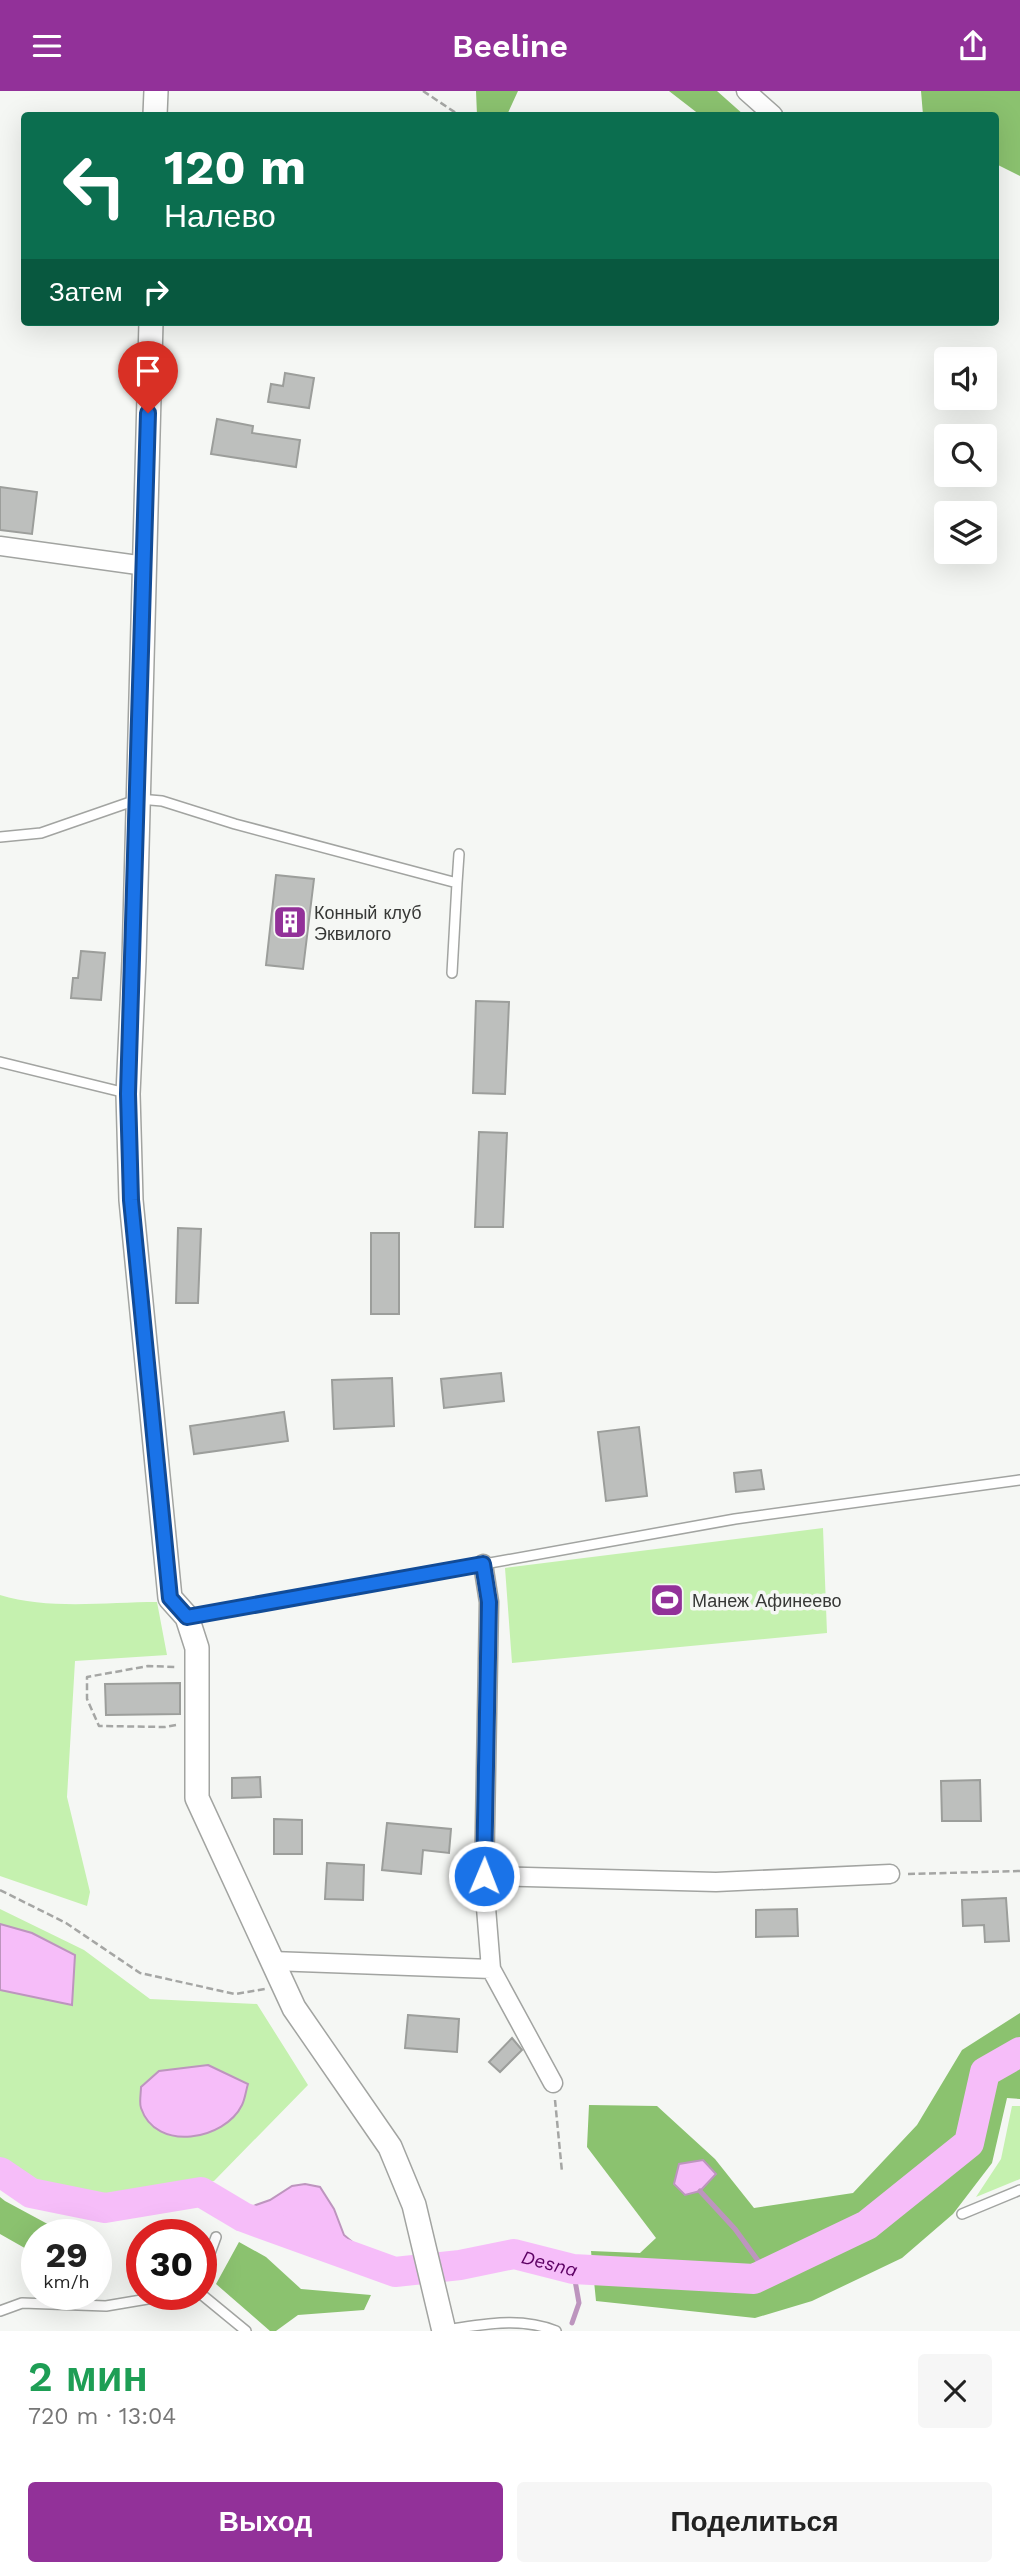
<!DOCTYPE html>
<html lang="ru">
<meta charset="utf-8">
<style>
:root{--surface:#fff;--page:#f6f6f6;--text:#222;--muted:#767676;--accent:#923199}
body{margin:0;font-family:"Work Sans",sans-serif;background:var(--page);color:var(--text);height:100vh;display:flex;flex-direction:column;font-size:26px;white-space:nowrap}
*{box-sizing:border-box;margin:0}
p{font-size:23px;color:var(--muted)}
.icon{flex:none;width:38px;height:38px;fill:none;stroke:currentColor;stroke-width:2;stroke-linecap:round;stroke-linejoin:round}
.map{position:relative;height:2240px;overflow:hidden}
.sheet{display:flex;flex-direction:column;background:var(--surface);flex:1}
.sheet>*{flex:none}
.hud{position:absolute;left:21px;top:21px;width:978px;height:214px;border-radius:7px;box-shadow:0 7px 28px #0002;background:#0b6e4f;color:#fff;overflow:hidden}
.tools{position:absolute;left:934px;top:256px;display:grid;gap:14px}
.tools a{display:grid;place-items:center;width:63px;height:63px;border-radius:7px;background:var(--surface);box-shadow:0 7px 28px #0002;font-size:35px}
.speed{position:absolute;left:21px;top:2128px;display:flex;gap:14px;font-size:35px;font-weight:700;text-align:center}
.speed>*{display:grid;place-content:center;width:91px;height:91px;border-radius:50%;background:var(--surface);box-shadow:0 7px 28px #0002;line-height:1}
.speed small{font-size:18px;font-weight:400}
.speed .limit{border:10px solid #d22;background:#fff;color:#111}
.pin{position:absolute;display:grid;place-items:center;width:60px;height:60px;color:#fff;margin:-72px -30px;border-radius:50% 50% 50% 0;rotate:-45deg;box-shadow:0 0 7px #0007}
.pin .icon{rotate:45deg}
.me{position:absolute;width:77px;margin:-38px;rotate:1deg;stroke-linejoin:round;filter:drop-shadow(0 0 5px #0008)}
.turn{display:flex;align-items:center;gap:24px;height:147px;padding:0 28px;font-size:32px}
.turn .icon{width:91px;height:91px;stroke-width:2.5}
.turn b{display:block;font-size:49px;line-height:60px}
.then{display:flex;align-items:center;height:66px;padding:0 28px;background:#0003;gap:14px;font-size:26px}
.round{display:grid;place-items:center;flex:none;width:74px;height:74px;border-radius:7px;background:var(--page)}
.overview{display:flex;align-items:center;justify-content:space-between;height:119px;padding:0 28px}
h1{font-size:42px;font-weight:600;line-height:52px;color:#1e9e55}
.primary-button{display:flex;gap:14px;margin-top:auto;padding:14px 28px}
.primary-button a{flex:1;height:80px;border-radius:7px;background:var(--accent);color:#fff;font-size:28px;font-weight:600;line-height:80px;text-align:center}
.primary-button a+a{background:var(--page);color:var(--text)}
header{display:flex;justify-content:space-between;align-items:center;height:91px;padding:0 28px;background:var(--accent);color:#fff;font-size:32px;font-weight:600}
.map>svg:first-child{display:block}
</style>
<header><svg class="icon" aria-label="menu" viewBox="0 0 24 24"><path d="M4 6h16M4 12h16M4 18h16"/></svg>Beeline<svg class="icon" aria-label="share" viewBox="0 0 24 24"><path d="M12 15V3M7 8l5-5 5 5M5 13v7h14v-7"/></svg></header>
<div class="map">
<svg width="1020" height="2240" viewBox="0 0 1020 2240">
<rect width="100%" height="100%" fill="#f5f7f4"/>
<!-- green -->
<path fill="#c5f1af" d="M823 1437 827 1542 512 1572 505 1477Z
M0 1504C48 1519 107 1511 157 1511L167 1564 75 1570 67 1706 90 1801 87 1815 0 1785Z
M0 1818 84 1859 150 1908 257 1913 308 1994 214 2090 102 2109 31 2093 0 2071Z
M1012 2015H1020V2088L976 2106 1001 2068Z"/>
<!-- forest -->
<path fill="#8bc26f" d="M476 0H518L507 24H477Z
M669 0H717L744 24H700Z
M921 0H1020V85L996 73V24H923Z
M1020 1922V2008L1007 2007 992 2072 953 2123 902 2167 812 2210 755 2227 596 2210 591 2160 640 2162 656 2147 587 2056 589 2014 657 2015 715 2068 754 2117 853 2102 917 2034 962 1959Z
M0 2106 5 2110 68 2144H37V2164L0 2143Z
M239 2151 266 2166 301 2198 371 2204 364 2219 298 2224 276 2240H270L216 2193Z"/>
<!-- water -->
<path fill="#f6bdf9" stroke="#bd95be" stroke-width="2" d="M0 1833 32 1842 75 1864 72 1914 0 1899Z
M208 1974 248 1993C246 1999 245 2008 242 2014 225 2049 156 2062 141 2017 139 2012 141 2002 141 1996L159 1980Z
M703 2069 716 2083 700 2100 685 2104 674 2093 679 2073Z
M305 2093 320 2096 334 2118 344 2144 381 2175 243 2126 236 2121 270 2109 292 2095Z"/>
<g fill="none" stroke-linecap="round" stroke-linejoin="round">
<!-- stream -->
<path stroke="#bd95be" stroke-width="5" d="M700 2100 735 2138 767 2182
M572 2232 579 2212 573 2178"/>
<!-- river -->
<path stroke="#f6bdf9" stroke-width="30" id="s1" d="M0 2081 31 2102 105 2117 201 2101 243 2126 395 2181 460 2174 514 2163 573 2178 754 2188 867 2134 969 2052 985 1981 1020 1961"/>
</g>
<!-- building -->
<path fill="#bdbfbd" stroke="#9c9e9b" stroke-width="2" d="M285 282 314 287 309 317 268 311 271 293 283 295Z
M217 328 253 335 252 342 300 349 296 376 211 363Z
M0 396 37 401 32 443 0 439Z
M276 784 314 788 303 878 266 874Z
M81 860 105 862 101 909 71 907 73 887H78Z
M476 910 509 911 505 1003 473 1002Z
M479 1041 507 1042 503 1136H475Z
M178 1137 201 1138 198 1212H176Z
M371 1142H399V1223H371Z
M501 1282 504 1310 444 1317 441 1288Z
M392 1287 394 1335 334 1338 332 1289Z
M284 1321 288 1350 194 1363 190 1335Z
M639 1336 647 1405 606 1410 598 1341Z
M761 1379 764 1398 736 1401 734 1382Z
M180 1592V1623L106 1624 105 1593Z
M260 1686 261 1706 232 1707V1687Z
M980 1689 981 1730H942L941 1690Z
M274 1728 302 1729V1763H274Z
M387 1732 451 1738 449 1762 423 1759 421 1783 382 1779Z
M327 1772 364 1774 363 1809 325 1808Z
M1006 1807 1009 1850 985 1851 984 1834 963 1835 962 1809Z
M797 1818 798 1845 756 1846V1819Z
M408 1924 459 1928 457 1961 405 1957Z
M512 1947 522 1959 500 1981 489 1971Z"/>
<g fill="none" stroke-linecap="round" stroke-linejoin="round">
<!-- service casing -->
<g stroke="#a2a4a1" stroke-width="12">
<path id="service" d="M0 746 41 742 139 708 162 710 235 733 457 792 459 763
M452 882 457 792
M0 971 126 1002
M189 1526 735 1428 1020 1389
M962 2123 1020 2099
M201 2187 216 2146
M201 2203 246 2240
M0 2220 22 2212 106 2215 177 2203
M444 2239C482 2234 519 2225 556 2240"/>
</g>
<!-- minor casing -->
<g stroke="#a2a4a1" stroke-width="21">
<path id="minor" d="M746 0 773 24
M0 455 145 475
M483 1473 489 1511 484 1792 491 1878
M484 1785 716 1791 890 1783
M272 1870 491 1878 553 1992"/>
</g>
<!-- tertiary casing -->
<g stroke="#a2a4a1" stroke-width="26">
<path id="tertiary" d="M155 24 156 0
M151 231 134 870 128 1003 131 1109 170 1507 187 1526 197 1557V1707L294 1917 390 2056 414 2114 444 2240"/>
</g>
<!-- path -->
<path stroke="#a5a6a4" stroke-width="2.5" stroke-dasharray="7 3.5" stroke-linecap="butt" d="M423 0 459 24
M176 1634 165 1636 99 1635 87 1608V1586L148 1575 177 1576
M908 1783 1020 1780
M0 1799 66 1832 140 1882 235 1903 265 1898
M555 2009 562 2081"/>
<!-- service -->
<use href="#service" stroke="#fff" stroke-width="9"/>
<!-- minor -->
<use href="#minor" stroke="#fff" stroke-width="18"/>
<!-- tertiary -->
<use href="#tertiary" stroke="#fff" stroke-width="23"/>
</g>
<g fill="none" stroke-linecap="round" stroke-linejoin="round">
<!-- route casing -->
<g stroke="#114b97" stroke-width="18">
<path id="route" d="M148 322 128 1003 131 1109 170 1507 187 1526 483 1473 489 1511 484 1785"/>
</g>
<!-- route -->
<use href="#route" stroke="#1a73e8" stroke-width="12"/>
</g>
<!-- icons -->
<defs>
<g id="building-square" transform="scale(1.75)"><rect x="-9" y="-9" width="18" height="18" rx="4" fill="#923199" stroke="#f5f7f4"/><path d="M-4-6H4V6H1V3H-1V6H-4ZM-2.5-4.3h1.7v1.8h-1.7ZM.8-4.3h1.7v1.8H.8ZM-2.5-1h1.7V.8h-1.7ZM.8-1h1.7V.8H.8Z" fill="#fff"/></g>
<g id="stadium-square" transform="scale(1.75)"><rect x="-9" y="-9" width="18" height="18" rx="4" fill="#923199" stroke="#f5f7f4"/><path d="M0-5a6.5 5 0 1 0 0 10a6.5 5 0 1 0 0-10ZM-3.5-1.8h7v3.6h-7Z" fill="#fff"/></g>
</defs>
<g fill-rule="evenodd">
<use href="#building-square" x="290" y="831"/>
<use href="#stadium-square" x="667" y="1509"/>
</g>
<g text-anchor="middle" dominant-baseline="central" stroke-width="7" stroke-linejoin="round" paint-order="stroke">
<!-- poi labels -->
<g font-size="18" fill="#373836" stroke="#f5f7f4" text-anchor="start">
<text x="314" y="821">Конный клуб<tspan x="314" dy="21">Эквилого</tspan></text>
<text x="692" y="1509">Манеж Афинеево</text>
</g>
<!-- water labels -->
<g font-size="19" font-style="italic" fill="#5c0163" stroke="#f5f7f4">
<text stroke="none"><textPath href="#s1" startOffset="578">Desna</textPath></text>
</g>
</g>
</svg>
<div class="tools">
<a><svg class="icon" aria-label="sound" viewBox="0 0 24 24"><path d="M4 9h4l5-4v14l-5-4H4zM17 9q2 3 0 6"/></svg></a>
<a><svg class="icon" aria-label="search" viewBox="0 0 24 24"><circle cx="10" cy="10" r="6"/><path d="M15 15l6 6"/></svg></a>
<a><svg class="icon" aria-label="layers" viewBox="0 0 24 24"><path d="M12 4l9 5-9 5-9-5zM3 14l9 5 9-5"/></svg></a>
</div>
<div class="speed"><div>29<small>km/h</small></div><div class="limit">30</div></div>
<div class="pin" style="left:148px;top:322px;background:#d93025"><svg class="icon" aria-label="arrive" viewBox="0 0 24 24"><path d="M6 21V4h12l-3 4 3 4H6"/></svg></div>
<svg class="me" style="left:484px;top:1785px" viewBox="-20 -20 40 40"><circle r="17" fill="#1a73e8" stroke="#fff" stroke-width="3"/><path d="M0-11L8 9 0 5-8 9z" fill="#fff"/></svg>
<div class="hud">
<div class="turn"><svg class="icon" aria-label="left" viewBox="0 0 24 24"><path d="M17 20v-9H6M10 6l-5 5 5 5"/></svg><div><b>120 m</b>Налево</div></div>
<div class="then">Затем<svg class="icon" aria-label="right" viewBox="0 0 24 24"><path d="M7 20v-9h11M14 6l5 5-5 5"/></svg></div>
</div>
</div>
<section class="sheet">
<div class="overview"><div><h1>2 мин</h1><p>720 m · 13:04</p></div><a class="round"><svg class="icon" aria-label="close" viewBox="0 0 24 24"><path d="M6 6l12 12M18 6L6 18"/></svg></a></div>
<div class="primary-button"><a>Выход</a><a>Поделиться</a></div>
</section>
